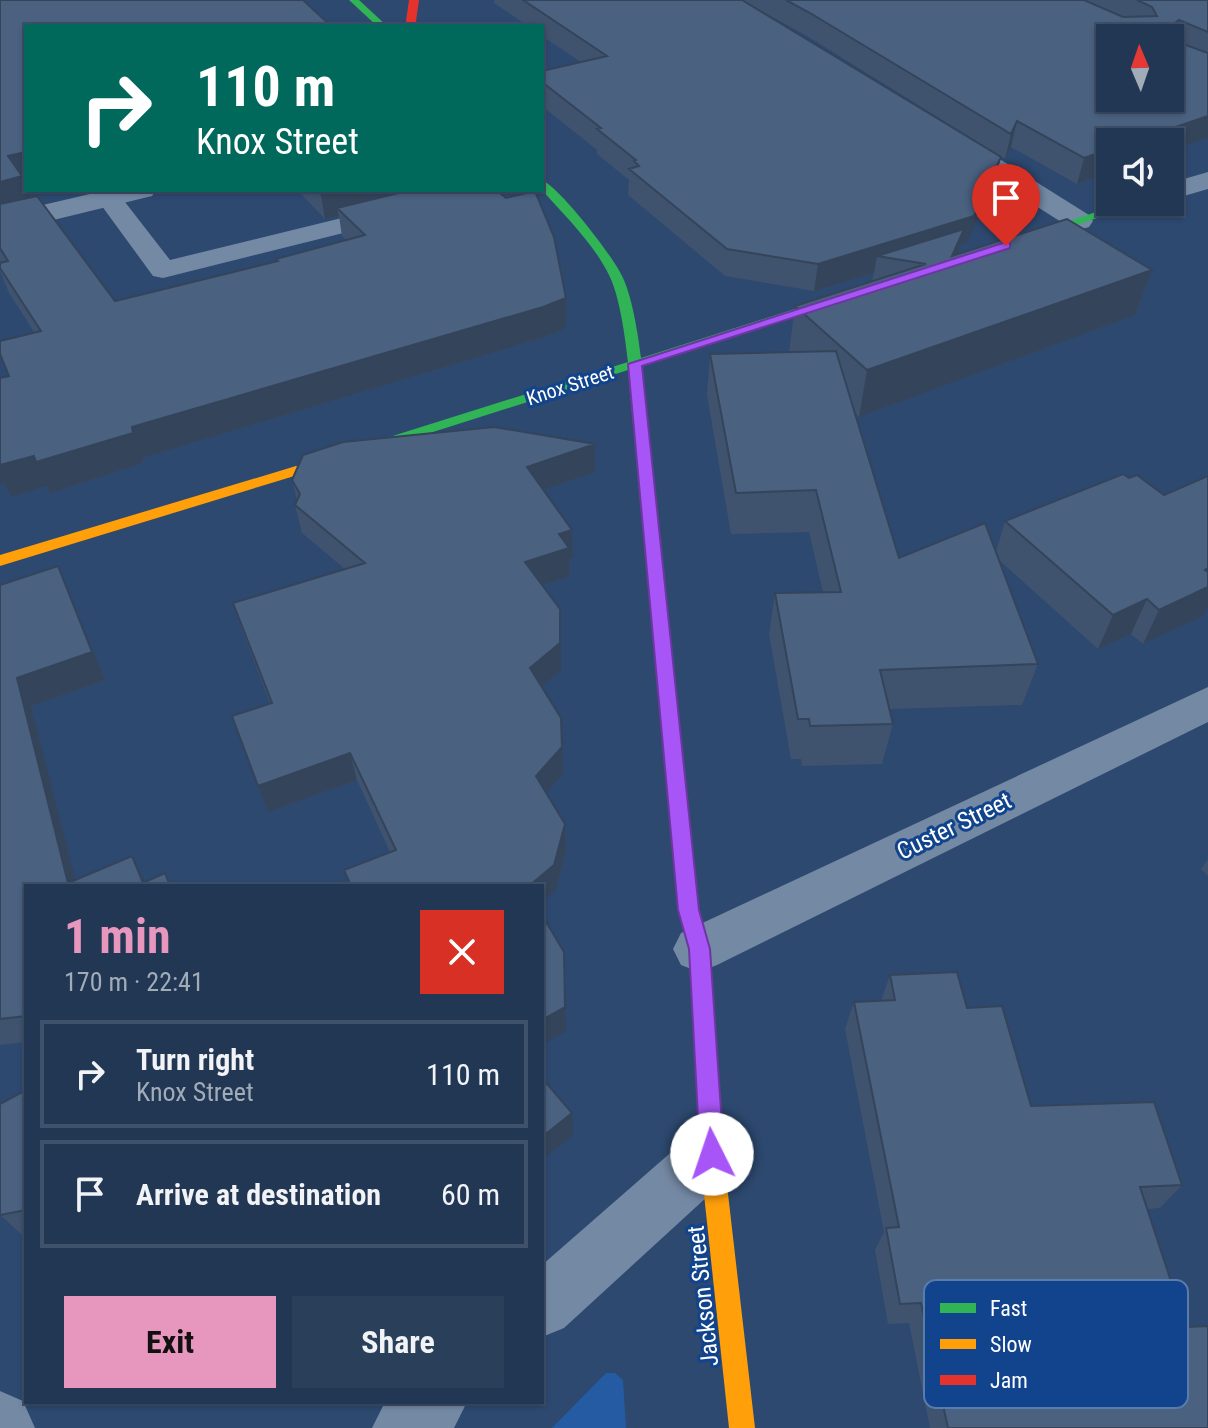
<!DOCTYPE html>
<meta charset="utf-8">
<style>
:root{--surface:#223754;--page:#2a3f5a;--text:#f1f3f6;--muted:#a2acb8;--line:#3f516b;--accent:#e797bd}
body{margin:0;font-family:"Roboto Condensed",sans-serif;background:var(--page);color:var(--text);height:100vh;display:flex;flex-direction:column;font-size:30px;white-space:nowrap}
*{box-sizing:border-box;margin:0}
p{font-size:26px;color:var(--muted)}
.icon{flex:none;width:44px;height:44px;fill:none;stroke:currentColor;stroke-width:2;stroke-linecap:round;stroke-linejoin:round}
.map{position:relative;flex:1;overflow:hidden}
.sheet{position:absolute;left:24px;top:884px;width:520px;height:520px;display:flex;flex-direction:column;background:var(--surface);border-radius:0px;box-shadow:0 2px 6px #0004,0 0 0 2px var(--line)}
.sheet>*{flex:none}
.top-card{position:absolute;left:24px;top:24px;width:520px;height:168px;border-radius:0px;box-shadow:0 2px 6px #0004,0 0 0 2px var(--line);background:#00695c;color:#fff;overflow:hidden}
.needle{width:52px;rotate:358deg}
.controls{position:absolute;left:1096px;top:24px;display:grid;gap:16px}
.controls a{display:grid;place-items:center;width:88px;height:88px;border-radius:0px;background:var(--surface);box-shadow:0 2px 6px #0004,0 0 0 2px var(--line);font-size:40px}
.pin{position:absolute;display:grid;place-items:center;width:68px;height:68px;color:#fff;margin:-82px -34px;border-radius:50% 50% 50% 0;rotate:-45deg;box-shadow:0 0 8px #0007}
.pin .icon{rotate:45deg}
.me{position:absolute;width:88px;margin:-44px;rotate:356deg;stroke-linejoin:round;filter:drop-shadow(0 0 6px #0008)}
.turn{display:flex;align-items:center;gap:28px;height:168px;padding:0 40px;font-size:36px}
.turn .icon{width:104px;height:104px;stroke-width:2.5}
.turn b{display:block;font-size:56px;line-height:68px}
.round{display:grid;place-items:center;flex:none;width:84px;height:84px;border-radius:0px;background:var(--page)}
.summary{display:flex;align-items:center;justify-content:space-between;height:136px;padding:0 40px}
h1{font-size:48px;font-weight:700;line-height:60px;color:var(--accent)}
.cta{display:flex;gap:16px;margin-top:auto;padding:16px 40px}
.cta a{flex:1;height:92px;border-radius:0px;background:var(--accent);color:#111;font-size:32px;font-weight:700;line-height:92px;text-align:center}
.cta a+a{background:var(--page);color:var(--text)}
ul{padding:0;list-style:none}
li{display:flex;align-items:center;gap:24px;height:108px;margin:0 16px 12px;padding:0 24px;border:4px solid var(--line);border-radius:0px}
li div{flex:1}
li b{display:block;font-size:30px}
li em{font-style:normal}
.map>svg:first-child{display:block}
</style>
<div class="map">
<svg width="1208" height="1428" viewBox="0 0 1208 1428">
<rect width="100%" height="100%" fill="#2d4970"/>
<!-- green -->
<path fill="#245ba3" d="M606 1373H615L623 1380 626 1428H552Z"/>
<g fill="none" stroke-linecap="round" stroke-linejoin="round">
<!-- lane -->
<path fill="#7489a4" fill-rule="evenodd" d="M109 190 118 193 170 260 456 190H500L496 195 163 278 153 276 96 198 100 193Z"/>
<!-- street -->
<path fill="#7489a4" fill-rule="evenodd" d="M949 131 958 133 1089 215 1093 221 1089 227 1079 230 1069 227 940 145 936 139 940 133Z
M1208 172V189L1170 200V183Z
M107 190H156L152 196 0 233V215Z
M1208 687V722L717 965 699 972 681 965 673 949 681 933Z
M712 1126 732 1134 741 1154 732 1174 564 1328 542 1337V1265L692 1134Z
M0 1391 23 1401 35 1428H0Z
M385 1402H467L454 1428H372Z"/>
<!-- fast -->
<path fill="#30b455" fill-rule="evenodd" d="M349 0H359L387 26H377Z
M542 180C560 188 611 254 621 274 632 294 638 334 641 358L845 293 856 296 642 366 698 910 709 949 727 1185 723 1193 715 1197 707 1193 703 1185 689 949 678 910 628 370 301 474H291L289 471 291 468 628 362C625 337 620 297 609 275 594 244 565 216 542 190Z
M1125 202H1143L1022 244 1012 241Z"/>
<!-- slow -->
<path fill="#ff9f0a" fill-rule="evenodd" d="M296 466 301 468V474L0 566V555Z
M715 1173 723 1177 727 1185 755 1428H729L703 1185 707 1177Z"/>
<!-- jam -->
<path fill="#e5322d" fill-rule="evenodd" d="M409 0H419L416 21 419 26H409L406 21Z"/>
</g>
<!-- wall -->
<path fill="#40536e" d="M0 0 26 26V182H25L26 190H27L30 198 115 301 276 261V259L346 240 342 236 339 216 325 219 297 190H496L566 328 545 337 142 458 143 463 50 493 47 486 11 497 4 483 0 484V378L9 376 34 332 9 293 0 271V263H2L0 260Z
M494 0H1208V138L1077 184 1011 147 1005 159 807 36 743 1 1001 157 994 183 967 243 960 245 958 254 1152 270 1135 315 859 417 855 413 899 558 996 552 1005 521 1203 616 1143 644 1131 634 1098 649 999 560 1038 664 1022 705 890 709 893 724 882 764 802 766 801 759H791L769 634 775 593 823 592 809 532 731 534 707 395 710 354 789 352 795 306 872 281 874 273 814 291 725 276 628 195 629 180 597 154V150L542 106V71L581 62 542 36V26H528L494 3Z
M595 444V472L544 490 572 530 573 558 569 559 570 576 542 585 561 670 542 687 563 774 546 793 565 824 566 850 556 890 542 886H349L344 870 390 852 357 780 268 812 232 716 270 703 242 630 233 603 345 569 302 533 295 505 297 500 292 480Z
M58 566 105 680 31 706 75 880 146 882 165 873 171 886H26V1042L0 1045V585Z
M1208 859V876L1201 869Z
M890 975 967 1008 1031 1106 1182 1185 1160 1208 1147 1209 1208 1428H930L909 1323 888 1324 875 1250 884 1232 845 1029 854 1002 881 1001Z
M26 1090V1233L21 1234 0 1215Z
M127 1402H150L146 1405Z"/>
<!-- shaded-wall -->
<path fill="#34445a" d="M1208 116V138L1170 151V142H1132Z
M1017 121 1011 147 1005 159 1011 134Z
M1110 149V172L1077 184 1084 158Z
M26 152V182H25L26 190H27L33 204 0 213V182L8 156Z
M1001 157 994 183 967 243 960 245 954 274 952 256H877L874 273 814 291 818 264Z
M320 190H449L337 208 339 216 325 219Z
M1152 270 1135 315 859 417 867 370Z
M566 298V328L545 337 142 458 143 463 50 493 47 486 11 497 4 483 0 484V465Z
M595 444V472L529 495 527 467Z
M572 530 573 558 569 559 570 576 527 590 525 562 559 534Z
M58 566 105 680 31 706 77 886 68 883 17 678Z
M1208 568V606L1203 616 1143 644 1159 610Z
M1147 599 1131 634 1098 649 1113 615Z
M560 609 561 670 532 696 530 668Z
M561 718 563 774 538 802 536 776Z
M350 753 357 780 268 812 258 786Z
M565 824 566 850 556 890 542 902V886H529Z
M132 856 145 882 144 886Z
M564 952 566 1031 542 1045V1020Z
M572 1113 573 1135 542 1160V1137Z"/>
<!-- building -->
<path fill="#4a6180" stroke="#34445a" stroke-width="2" fill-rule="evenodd" d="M0 0H303L331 26H26V152L8 156 22 176 0 182Z
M523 0H742L1001 157 974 216 818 264 727 249 629 169 639 166 634 161 636 160 597 129 601 128 542 82V71L607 56Z
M786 0H1084L1123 17 1157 16 1152 7 1137 0H1208V32L1179 20 1175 23V41L1208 53V116L1132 142H1110V149L1084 158 1017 121 1011 134 810 13ZM1110 38H1170V98H1110Z
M411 190H496L506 198 535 191 554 237 566 298 543 307 132 427 133 433 36 462 34 456 0 465V378L9 376 0 354V341L41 331 0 268V263L8 261 0 248V204L37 196 115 301 278 261 276 259 365 235 337 208Z
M1067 219 1152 270 867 370 795 306 926 264 877 256 964 229 952 256Z
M836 351 899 558 985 523 1038 664 880 670 893 724 810 726 809 719H798L775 593 841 592 816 490 736 493 710 354Z
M494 427 595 444 527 467 572 530 559 534 569 548 525 562 560 609V643L530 668 561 718 562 747 536 776 565 824 554 865 529 886H351L344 870 396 850 350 753 258 786 232 716 272 703 233 603 365 563 295 505 300 494 292 480 303 455 343 442Z
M1123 474 1129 478 1137 475 1164 495 1208 476V568L1205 570 1208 572V587L1159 610 1147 599 1113 615 1005 521Z
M58 566 92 652 17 678 68 883 132 856 143 883 165 873 170 886H26V1016L0 1019V585Z
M542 915 564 952 565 1007 542 1020Z
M957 972 967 1008 1002 1006 1031 1106 1154 1102 1182 1185 1140 1187 1186 1327 1208 1326V1428H948L921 1303 900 1304 886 1228 899 1227 854 1002 895 1000 890 975Z
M542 1078 572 1113 542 1137Z
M26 1090V1210L0 1215V1104Z"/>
<!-- route -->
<path fill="#a855f7" stroke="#6d37a1" stroke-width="2" d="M1006 242 1010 243V248L642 366 699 910 710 949 724 1154 720 1163 712 1166 703 1163 700 1154 689 949 678 910 628 364Z"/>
<g text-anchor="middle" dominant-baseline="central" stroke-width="6" stroke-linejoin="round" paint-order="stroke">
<!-- far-street labels -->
<g font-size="20" fill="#fff" stroke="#11448c">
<text transform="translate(570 385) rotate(-18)">Knox Street</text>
</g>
<!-- street labels -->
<g font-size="24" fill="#fff" stroke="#11448c">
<text transform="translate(954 826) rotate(-26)">Custer Street</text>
<text transform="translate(703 1296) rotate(-96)">Jackson Street</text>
</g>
</g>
<!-- legend -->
<rect x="924" y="1280" width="264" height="128" rx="12" fill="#11448c" stroke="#587cae" stroke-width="2"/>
<rect x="940" y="1303" width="36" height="10" fill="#30b455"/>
<rect x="940" y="1339" width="36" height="10" fill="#ff9f0a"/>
<rect x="940" y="1375" width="36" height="10" fill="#e5322d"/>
<g font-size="22" fill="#fff">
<text x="990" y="1316">Fast</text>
<text x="990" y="1352">Slow</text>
<text x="990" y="1388">Jam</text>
</g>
</svg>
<div class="controls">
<a><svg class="needle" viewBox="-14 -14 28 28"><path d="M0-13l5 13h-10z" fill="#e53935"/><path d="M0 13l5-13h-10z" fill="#a2acb8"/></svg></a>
<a><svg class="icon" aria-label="sound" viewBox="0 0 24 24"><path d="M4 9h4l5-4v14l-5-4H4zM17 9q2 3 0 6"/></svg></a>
</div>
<div class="pin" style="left:1006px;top:246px;background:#d93025"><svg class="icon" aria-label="arrive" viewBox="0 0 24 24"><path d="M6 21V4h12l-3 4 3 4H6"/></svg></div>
<svg class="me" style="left:712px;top:1154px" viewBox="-20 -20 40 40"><circle r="19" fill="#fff"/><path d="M0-13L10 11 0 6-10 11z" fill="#a855f7"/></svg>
<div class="top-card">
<div class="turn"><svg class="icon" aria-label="right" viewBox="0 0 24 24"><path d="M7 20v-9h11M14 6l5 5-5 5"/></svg><div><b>110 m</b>Knox Street</div></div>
</div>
<section class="sheet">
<div class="summary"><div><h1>1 min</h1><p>170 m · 22:41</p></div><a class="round" style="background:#d93025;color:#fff"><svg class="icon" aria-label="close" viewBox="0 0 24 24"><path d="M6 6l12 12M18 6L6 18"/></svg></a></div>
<ul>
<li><svg class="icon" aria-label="right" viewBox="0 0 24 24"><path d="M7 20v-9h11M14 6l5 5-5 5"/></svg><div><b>Turn right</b><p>Knox Street</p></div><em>110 m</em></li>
<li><svg class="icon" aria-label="arrive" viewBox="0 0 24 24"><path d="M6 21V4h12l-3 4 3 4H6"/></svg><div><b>Arrive at destination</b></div><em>60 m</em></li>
</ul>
<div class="cta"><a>Exit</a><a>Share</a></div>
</section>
</div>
